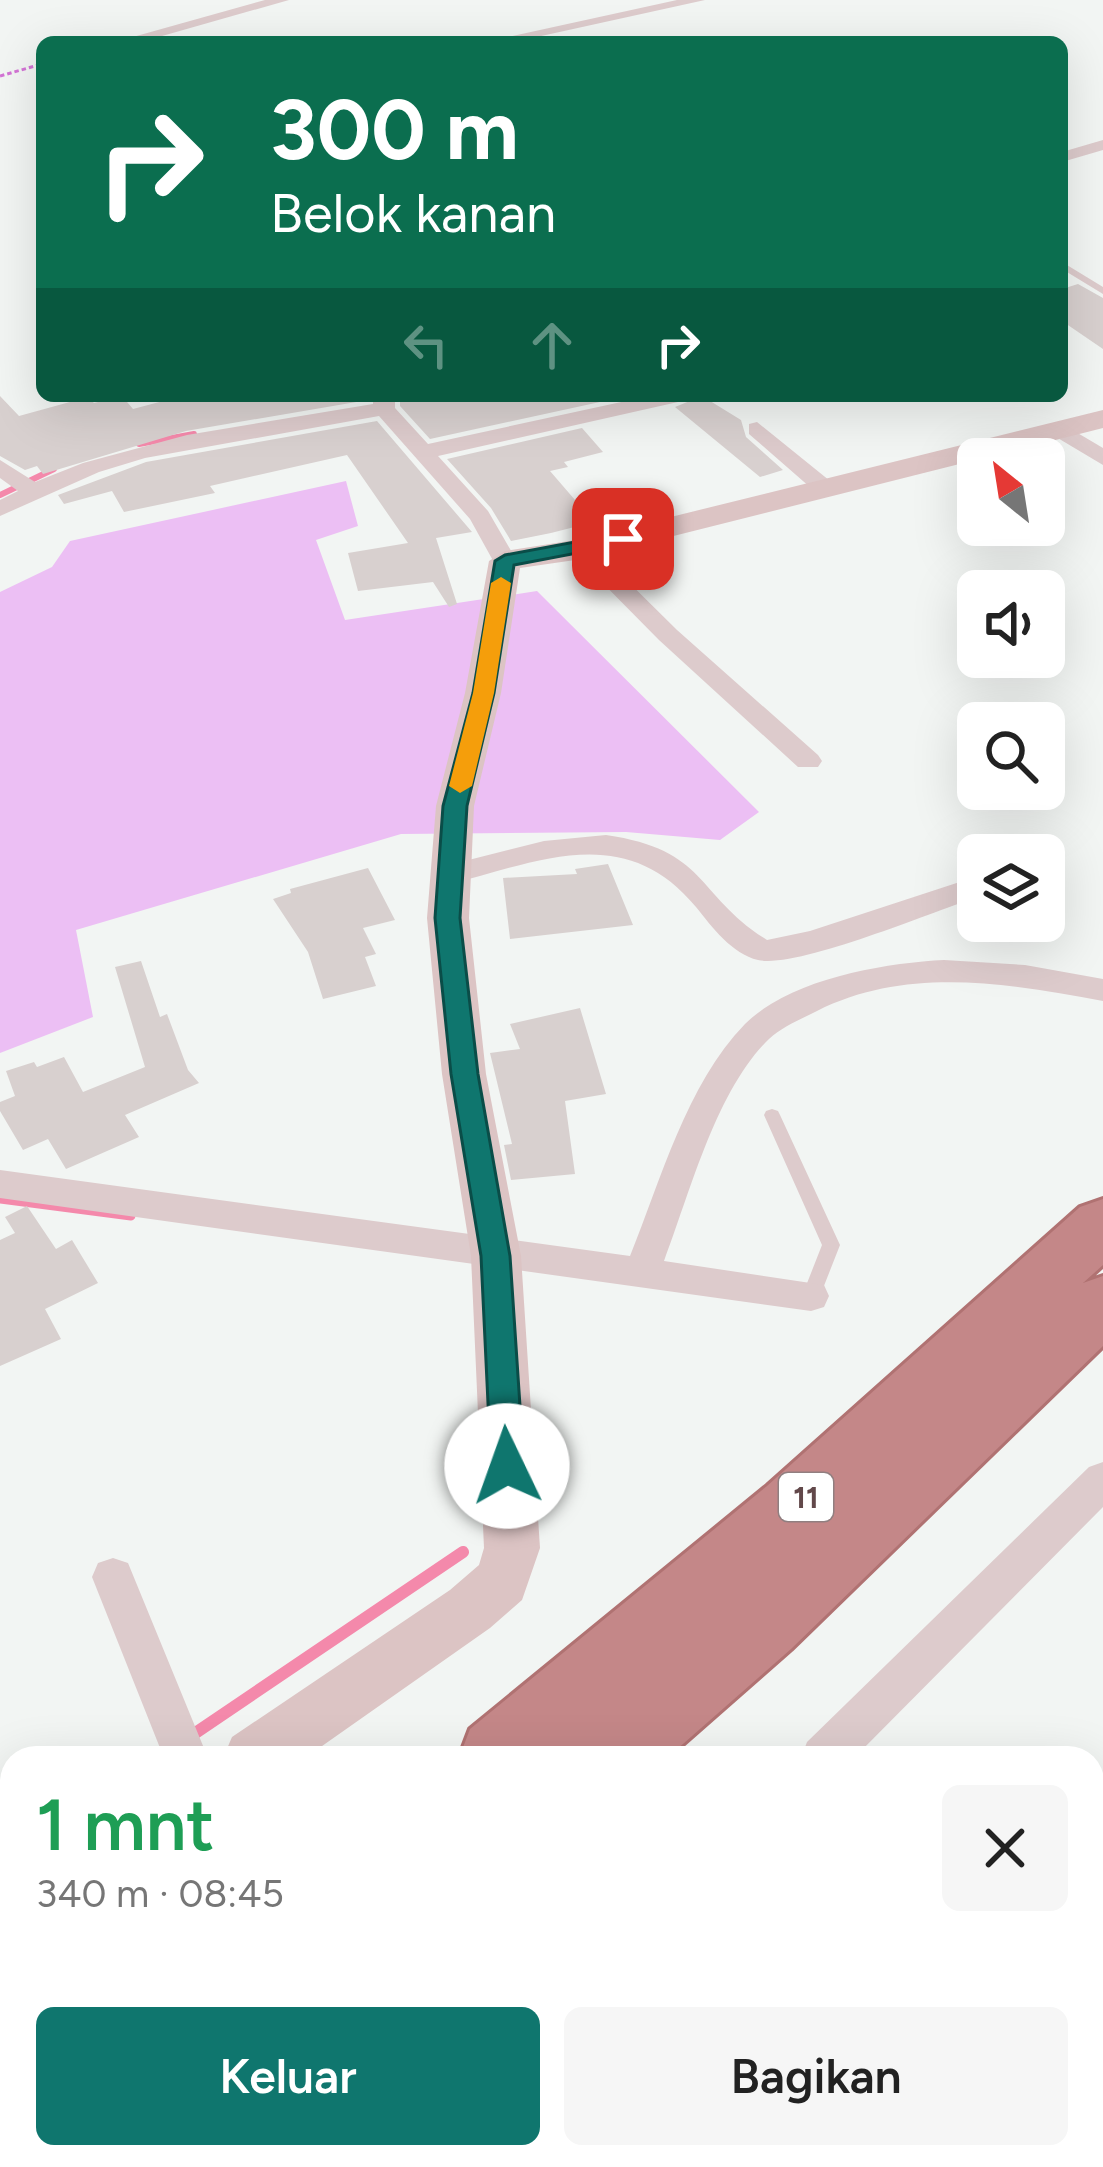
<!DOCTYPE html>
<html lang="id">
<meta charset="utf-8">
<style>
:root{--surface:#fff;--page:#f6f6f6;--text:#222;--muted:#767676;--accent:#0f766e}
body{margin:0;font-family:Figtree,sans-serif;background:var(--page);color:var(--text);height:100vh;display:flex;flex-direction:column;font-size:45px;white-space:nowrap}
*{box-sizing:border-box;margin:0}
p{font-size:39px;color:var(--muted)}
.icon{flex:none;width:66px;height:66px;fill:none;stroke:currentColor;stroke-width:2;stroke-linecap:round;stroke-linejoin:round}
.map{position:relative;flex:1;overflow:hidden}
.details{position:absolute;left:0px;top:1746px;width:1104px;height:423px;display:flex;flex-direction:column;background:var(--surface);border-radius:36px 36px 0 0;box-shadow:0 12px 48px #0002}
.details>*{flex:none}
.hud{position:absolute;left:36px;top:36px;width:1032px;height:366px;border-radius:18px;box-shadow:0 12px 48px #0002;background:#0b6e4f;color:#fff;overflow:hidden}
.needle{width:78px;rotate:330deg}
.tools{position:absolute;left:957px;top:438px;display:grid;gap:24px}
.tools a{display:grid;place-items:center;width:108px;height:108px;border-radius:18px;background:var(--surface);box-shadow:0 12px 48px #0002;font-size:60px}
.pin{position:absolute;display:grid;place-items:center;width:102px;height:102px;color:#fff;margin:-51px;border-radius:24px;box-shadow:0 6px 18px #0006}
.me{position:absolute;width:132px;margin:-66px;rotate:357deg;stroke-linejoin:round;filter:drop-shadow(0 0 9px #0008)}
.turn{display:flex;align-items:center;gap:42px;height:252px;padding:0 36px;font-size:54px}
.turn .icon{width:156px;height:156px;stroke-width:2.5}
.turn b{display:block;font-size:84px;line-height:102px}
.lanes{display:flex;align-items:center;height:114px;padding:0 36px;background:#0003;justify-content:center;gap:60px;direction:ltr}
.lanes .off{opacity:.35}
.round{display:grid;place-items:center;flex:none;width:126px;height:126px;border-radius:18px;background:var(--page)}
.headline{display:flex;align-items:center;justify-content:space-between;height:204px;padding:0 36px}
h1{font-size:72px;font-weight:600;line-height:90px;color:#1e9e55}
.cta{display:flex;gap:24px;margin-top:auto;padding:24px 36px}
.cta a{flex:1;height:138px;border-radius:18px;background:var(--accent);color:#fff;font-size:48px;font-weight:600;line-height:138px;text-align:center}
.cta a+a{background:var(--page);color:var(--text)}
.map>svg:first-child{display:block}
</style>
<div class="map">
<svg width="1103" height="2167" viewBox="0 0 1103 2167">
<rect width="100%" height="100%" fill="#f2f5f3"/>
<!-- green -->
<path fill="#ecbff4" d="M346 481 358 526 316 540 345 620 537 591 759 812 720 840 626 832 401 834 76 930 93 1017 0 1053V592L52 567 70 541Z
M1103 1936V2167H404L415 2157H1092V1944Z"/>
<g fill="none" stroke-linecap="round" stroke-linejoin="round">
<!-- stream-far2 -->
<path stroke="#f489ab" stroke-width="6" d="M139 444 194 434
M0 495 54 469"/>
<!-- stream-far1 -->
<path stroke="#f489ab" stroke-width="9" d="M0 1199 131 1216"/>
<!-- stream -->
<path stroke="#f489ab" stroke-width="12" d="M188 1738 463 1552
M0 1866 12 1858"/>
</g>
<!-- building -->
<path fill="#d8d0cf" d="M1078 284 1103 298V349L1062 321V289Z
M0 396 19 416 88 397 94 403 122 396 133 409 182 396H368V400L186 431 43 474 37 466 25 470 0 456Z
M400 396H623V397L430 439 400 406Z
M702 396 741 420 746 437 783 470 760 477 675 407Z
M377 421 472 532 436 538 457 604 449 607 433 582 358 591 348 553 408 543 347 455 210 486 215 493 124 512 112 491 64 504 58 495 146 462Z
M582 428 603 452 564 462 568 467 550 471 594 522 551 533 511 541 491 508 447 459Z
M608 864 633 925 510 939 503 878 577 874 575 869Z
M368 868 395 920 363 928 376 954 365 957 376 986 323 999 308 952 273 899 291 893 290 889Z
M141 961 160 1017 167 1014 188 1070 199 1083 125 1115 139 1137 66 1169 48 1139 23 1150 0 1111V1102L15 1096 6 1071 34 1062 37 1067 64 1057 83 1092 145 1067 115 967Z
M580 1008 606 1094 565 1101 575 1174 511 1180 504 1145 512 1144 490 1053 520 1049 510 1024Z
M27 1206 56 1249 72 1240 98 1283 45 1309 61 1339 0 1366V1240L15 1233 5 1217Z"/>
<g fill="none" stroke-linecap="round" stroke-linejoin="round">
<!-- highway casing -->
<g stroke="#b07272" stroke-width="6">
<path id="highway" d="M1103 1199V1265L1083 1283 1103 1276V1346L791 1649 667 1758H566L568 1751 560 1758H459L470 1729 767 1486 1080 1207Z
M12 2091V2157H50L46 2167H0V2096Z
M68 2157H170L166 2167H64Z"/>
</g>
<!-- path -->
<path stroke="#d374d5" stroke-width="3" stroke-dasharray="4.5 3" stroke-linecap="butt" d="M0 76 42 64"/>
<!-- lane -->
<path fill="#ddcbcc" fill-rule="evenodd" d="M1062 262 1103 287V294L1062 269Z
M772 1109 778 1111 780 1115 840 1245 820 1296 817 1301 811 1304 805 1301 802 1296 822 1245 764 1115 766 1111Z"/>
<!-- street -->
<path fill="#ddcbcc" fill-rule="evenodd" d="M265 0H289L141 42H115Z
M677 0H705L514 42 503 38Z
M1103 140V150L1062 162V152Z
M373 396H395V408L428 444 649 396H689L678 402 438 456 488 511 517 561 505 568 496 566 470 519 379 416 145 458 99 472 0 516V500L18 491 0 478V460L35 482 83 463 187 435 373 404Z
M757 422 835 485V495H819L749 434V424Z
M1059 422 1103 448V465L1051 434 1048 429Z
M582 542 590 544 677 630 818 755 822 761 818 767H798L659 640 574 554 570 549Z
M606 835C709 850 695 895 767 940L810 931 978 876V897C934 911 797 969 758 960 732 954 712 927 696 907 626 822 542 860 451 884L436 874 441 867 544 841Z
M944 960 1025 965 1103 979V1001C1008 983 906 966 817 1011 801 1019 782 1027 769 1039 716 1090 690 1193 664 1261L824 1285 829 1296 824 1307 811 1311 0 1198V1170L630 1256C661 1180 686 1085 745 1024 790 979 884 963 944 960Z
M1103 1462V1507L854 1758H801L807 1742 1089 1467Z
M113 1558 128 1563 208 1758H164L92 1577 98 1563Z
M384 2157H444L440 2167H380Z
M728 2157H782L786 2167H732Z"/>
<!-- secondary -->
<path fill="#dcc4c4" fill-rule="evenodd" d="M1103 410V428L582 559 520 568 501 693 474 806 469 918 486 1074 521 1256 540 1548 522 1600 490 1628 305 1758H223L232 1737 450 1590 479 1565 484 1548 471 1256 442 1074 427 918 436 806 465 693 489 561 505 551 582 539Z
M12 1896V1963L0 1968V1901Z"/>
<!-- highway -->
<use href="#highway" fill="#c48788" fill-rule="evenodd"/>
</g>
<!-- route -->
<path fill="#0f766e" stroke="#0a4d48" stroke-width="3" d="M623 533 633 539 630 543 514 565 494 693 467 806 460 918 478 1074 510 1256 524 1466 519 1476 507 1480 496 1476 491 1466 481 1256 451 1074 435 918 443 806 473 693 495 561 505 555Z"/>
<!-- slow -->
<path fill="#f59e0b" d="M501 577 511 583 494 693 472 786 460 793 449 786 473 693 491 583Z"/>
<g text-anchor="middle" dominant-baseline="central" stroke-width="9" stroke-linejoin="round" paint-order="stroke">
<!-- shield labels -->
<rect fill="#fff" stroke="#917f80" stroke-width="3" x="779" y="1473" width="54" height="48" rx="9"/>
<g font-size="30" font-weight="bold" fill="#62484a">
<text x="806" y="1497">11</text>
</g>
</g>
</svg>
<div class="tools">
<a><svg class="needle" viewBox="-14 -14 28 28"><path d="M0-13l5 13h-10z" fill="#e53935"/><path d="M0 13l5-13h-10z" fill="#767676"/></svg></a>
<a><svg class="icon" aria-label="sound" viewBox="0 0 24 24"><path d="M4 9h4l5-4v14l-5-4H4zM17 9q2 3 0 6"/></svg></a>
<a><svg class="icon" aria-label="search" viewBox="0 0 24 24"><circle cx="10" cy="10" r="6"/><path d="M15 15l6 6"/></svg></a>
<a><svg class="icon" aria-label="layers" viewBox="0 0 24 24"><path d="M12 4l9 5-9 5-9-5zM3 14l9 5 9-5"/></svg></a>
</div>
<div class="pin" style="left:623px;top:539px;background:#d93025"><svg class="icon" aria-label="arrive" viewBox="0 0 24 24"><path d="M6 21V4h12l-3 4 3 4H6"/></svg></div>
<svg class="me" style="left:507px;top:1466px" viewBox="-20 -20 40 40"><circle r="19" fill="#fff"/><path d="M0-13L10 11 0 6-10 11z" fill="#0f766e"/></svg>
<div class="hud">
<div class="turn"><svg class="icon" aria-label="right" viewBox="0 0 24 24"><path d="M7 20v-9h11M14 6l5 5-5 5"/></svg><div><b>300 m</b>Belok kanan</div></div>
<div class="lanes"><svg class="icon off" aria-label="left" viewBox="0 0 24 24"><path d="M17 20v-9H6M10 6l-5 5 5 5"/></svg><svg class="icon off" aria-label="ahead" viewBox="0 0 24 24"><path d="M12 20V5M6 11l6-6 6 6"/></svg><svg class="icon" aria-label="right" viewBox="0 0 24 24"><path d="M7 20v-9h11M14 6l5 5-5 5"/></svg></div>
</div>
<section class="details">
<div class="headline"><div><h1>1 mnt</h1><p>340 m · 08:45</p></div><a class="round"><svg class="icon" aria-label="close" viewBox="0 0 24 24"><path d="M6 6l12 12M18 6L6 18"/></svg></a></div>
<div class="cta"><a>Keluar</a><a>Bagikan</a></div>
</section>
</div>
